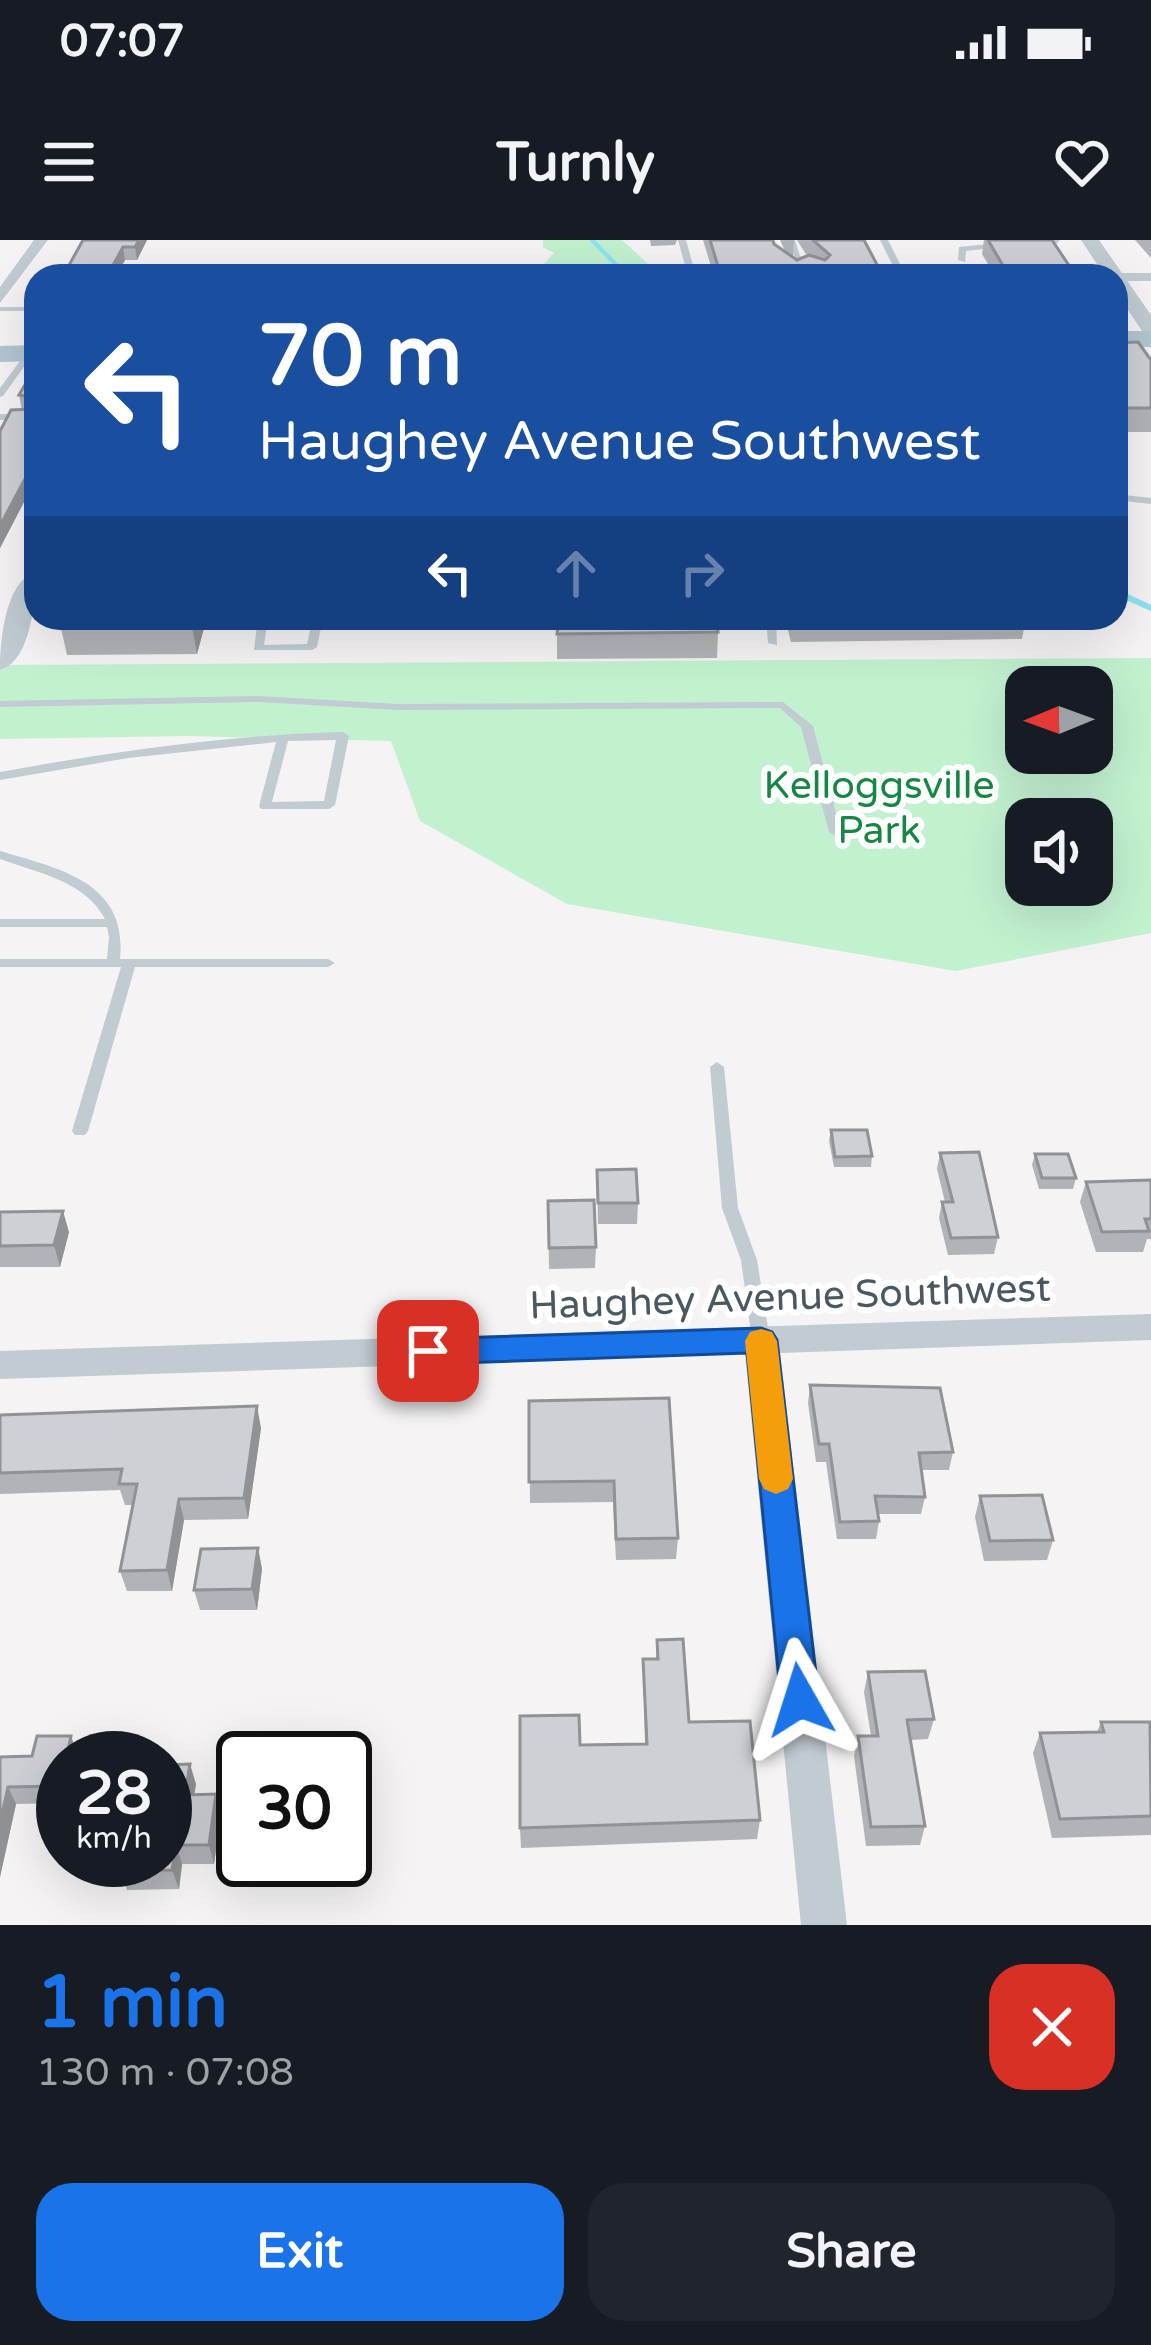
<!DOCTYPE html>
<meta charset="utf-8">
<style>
:root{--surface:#171b24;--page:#20242c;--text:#f1f3f6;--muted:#9ea1a6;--accent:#1a73e8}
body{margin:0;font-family:"Varela Round",sans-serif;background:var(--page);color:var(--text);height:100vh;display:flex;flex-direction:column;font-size:45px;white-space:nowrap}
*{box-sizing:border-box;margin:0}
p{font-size:39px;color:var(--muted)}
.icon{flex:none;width:66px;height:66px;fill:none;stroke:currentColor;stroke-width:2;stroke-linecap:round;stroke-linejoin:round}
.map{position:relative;height:1685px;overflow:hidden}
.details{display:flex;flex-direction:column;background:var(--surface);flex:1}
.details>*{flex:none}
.hud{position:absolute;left:24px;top:24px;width:1104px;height:366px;border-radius:36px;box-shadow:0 12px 48px #0002;background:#1a4fa0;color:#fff;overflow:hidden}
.needle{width:78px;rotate:269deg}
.buttons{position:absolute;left:1005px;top:426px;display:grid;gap:24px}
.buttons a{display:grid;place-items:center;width:108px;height:108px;border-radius:24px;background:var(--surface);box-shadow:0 12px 48px #0002;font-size:60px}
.speed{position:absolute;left:36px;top:1491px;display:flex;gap:24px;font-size:60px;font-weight:700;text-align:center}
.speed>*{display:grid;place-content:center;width:156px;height:156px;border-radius:50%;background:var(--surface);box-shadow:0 12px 48px #0002;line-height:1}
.speed small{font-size:30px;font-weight:400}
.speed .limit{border:6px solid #111;border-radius:18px;background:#fff;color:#111}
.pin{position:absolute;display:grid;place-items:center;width:102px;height:102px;color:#fff;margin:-51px;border-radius:24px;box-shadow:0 6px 18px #0006}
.me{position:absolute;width:132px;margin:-66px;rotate:354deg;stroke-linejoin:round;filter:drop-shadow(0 0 9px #0008)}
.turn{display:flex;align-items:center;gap:42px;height:252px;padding:0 36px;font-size:54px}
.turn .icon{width:156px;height:156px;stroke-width:2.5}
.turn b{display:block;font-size:84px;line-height:102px}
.lanes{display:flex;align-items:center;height:114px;padding:0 36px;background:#0003;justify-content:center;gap:60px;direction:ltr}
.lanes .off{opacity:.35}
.round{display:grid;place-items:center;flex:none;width:126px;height:126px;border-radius:36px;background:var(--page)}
.head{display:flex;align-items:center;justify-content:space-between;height:204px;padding:0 36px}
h1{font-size:72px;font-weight:700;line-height:90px;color:var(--accent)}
.cta{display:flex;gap:24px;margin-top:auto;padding:24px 36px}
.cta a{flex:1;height:138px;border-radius:36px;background:var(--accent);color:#fff;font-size:48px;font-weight:700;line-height:138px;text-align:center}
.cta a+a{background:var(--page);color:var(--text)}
.status{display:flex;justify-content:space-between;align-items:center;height:84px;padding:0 60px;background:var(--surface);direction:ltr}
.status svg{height:33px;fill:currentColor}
header{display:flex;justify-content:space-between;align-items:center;height:156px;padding:0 36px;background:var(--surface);font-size:54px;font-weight:700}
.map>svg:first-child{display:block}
</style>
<div class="status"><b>07:07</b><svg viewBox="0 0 49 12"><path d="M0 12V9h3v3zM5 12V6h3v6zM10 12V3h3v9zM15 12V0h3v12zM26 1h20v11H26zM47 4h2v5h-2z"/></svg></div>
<header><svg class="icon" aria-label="menu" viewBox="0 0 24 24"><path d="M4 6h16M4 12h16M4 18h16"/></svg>Turnly<svg class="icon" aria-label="heart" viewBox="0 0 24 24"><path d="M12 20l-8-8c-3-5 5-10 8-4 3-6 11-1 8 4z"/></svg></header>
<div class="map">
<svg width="1151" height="1685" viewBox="0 0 1151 1685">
<rect width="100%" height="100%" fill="#f5f3f3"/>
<!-- green -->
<path fill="#c2f1d0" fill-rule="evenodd" d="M543 0H622L661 36H545L543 25 554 13 543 7Z
M1151 418V693L956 731 567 664 420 581 391 501 188 496 0 499V425ZM1026 447H1092V513H1026ZM1026 579H1092V645H1026Z"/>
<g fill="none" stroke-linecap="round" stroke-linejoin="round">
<!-- stream-far1 -->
<path stroke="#8ee4ef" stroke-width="4.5" d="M592 0 627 36"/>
<!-- stream -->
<path stroke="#8ee4ef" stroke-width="6" d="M1116 352 1151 368"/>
<!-- service -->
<path fill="#c0cbd2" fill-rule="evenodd" d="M678 0H686L696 36H688Z
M787 0H795L800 16 824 36C804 36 793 16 787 0Z
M880 0H888L906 36H898Z
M1052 0H1060L1053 7 1067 26 1087 36C1065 36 1057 24 1045 7Z
M999 3 1002 7 966 11 965 22 958 20 959 7Z
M359 32H365L366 36H358Z
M0 67H36V71H0Z
M36 89 34 113 3 156 0 157V148L26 113 32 91Z
M0 174H36V180H0Z
M1116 254 1151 258V264L1116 260Z
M258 378H268L264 405 307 404 313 378H323L317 407 312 410H254Z
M766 378H776L777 405 768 403Z
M259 456 398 464 783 462 813 486 841 592 835 596 829 592 801 487 780 468 398 470 259 462 0 467V461Z
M343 492 349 496 335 565 329 569H261L259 566 276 502 128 518 0 540V532C114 511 228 495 343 492ZM336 500 324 561 272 562 288 501Z
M0 611C60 629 128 642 120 719H328L335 723 328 727H135L88 891 85 895H75L72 891 121 727H0V719H107L109 697 107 687H0V679H105C85 641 38 633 0 619Z
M717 822 724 827 738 968 757 1020 770 1100 767 1105 761 1107 755 1105 752 1100 741 1020 722 968 710 827Z"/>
<!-- minor -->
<path fill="#c0cbd2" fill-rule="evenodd" d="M34 0H48L0 63V47Z
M1116 33H1151V41H1116V36H1109Z
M1151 1074V1100L780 1113 847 1685H801L745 1114 0 1139V1111Z"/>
<!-- tertiary -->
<path fill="#c0cbd2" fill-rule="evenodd" d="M1081 0H1099L1151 75V96L1144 94 1116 52V36H1105Z
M36 332C36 358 31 422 0 430 0 403 5 340 36 332Z"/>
<!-- primary -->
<path fill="#b2c5d1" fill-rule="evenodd" d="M1116 91H1151V107H1116Z
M36 105V121L0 122V106Z"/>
</g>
<!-- wall -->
<path fill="#b0b3b7" d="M83 0H147L137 20H125L116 36H63Z
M650 0H677L675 5 651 6Z
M703 0H773L774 4 785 11 780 0H794L793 17 797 20 807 16 797 0H864L883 36H714Z
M974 0H1052L1076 36H995L982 14 984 0Z
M1135 0H1151V18Z
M1116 103 1151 120V192H1116Z
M36 126V239L0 308V191L22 170 19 155Z
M65 378H203L204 388 197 414 67 415 61 388Z
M785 378H1026L1022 399 791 402Z
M718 392 717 418 557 419V394Z
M831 890 872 916 871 927H834L829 901Z
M940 913 998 997 994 1014 948 1015 939 978 942 962H945L937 929Z
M1035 914 1076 938 1073 949H1039L1032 925Z
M597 930 638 963 637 984H598Z
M1151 940V999H1147L1143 1012H1096L1080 962 1086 942Z
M548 961 596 1007 595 1028 549 1029Z
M0 972 69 992 60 1027H0Z
M810 1145 953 1212 949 1230H922L925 1257 921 1274H878L879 1281 876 1299H837L826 1222H816L808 1163Z
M529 1161 678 1298 676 1319 616 1320 613 1262 530 1263Z
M0 1175 261 1188 248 1279 184 1280 172 1351H127L120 1331 133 1265H125L120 1250 0 1254Z
M980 1256 1053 1300 1047 1320 984 1321 975 1277Z
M258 1308 262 1329 257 1370H200L194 1350Z
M657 1400 689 1482 760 1580 757 1599 521 1608 520 1588 645 1504 643 1419H656Z
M868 1432 934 1479 928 1499 911 1500 925 1586 920 1605 866 1606 854 1516 858 1496H871L864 1452Z
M1101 1482 1151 1486V1595L1052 1598 1033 1513 1040 1493 1097 1492Z
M77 1513 76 1518H63V1563L16 1564 0 1637V1517Z
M196 1544 194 1555 221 1574 214 1624H182L179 1649 127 1650 120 1631Z"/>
<!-- shaded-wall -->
<path fill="#909295" d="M139 0H147L137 20 135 7Z
M123 7 125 20 116 36H107Z
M36 218V239L0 308V286Z
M195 378H203L204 388 197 414 192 386Z
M63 971 69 992 60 1027 54 1005Z
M257 1166 261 1188 248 1279 244 1258Z
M179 1259 184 1280 172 1351 167 1330Z
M258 1308 262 1329 257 1370 252 1349Z
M71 1496 77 1513 76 1518H66Z
M190 1524 196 1544 191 1574 185 1555Z
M8 1547 16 1564 0 1637V1583Z
M216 1554 221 1574 214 1624 209 1605Z
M176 1605 182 1624 179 1649 172 1630Z"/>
<!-- building -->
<path fill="#cdd0d5" stroke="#909295" stroke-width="3" d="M83 0H139L135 7H123L107 36H63Z
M710 0H773L774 4 797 20 809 15 825 20 830 15 813 0H864L883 36H721Z
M988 0H1052L1076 36H1009Z
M347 30 346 36H212L213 35Z
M1138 102 1151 120V168H1120L1116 162V103Z
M36 126V157L19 155Z
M36 169V218L0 286V191L11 170Z
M65 378H195L192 386 61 388Z
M559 378H716L718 392 557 394Z
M831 890H867L872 916 835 917Z
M979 912 998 997 951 998 942 962H953L940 913Z
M1035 914H1068L1076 938H1042Z
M636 929 638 963H598L597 930Z
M1151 940V979H1145L1149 991 1102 992 1086 942Z
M594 960 596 1007 549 1008 548 961Z
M63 971 54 1005 0 1006V972Z
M810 1145 940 1148 953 1212 919 1213 925 1257 875 1256 879 1281 840 1282 829 1204H819Z
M669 1158 678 1298 616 1299 614 1241 529 1242V1161Z
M257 1166 244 1258 179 1259 167 1330 120 1331 137 1244H119L122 1229 0 1233V1175Z
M1042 1255 1053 1300 990 1301 980 1256Z
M258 1308 252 1349 194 1350 201 1309Z
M683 1399 689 1482 750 1481 760 1580 520 1588V1476L579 1475 580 1505 647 1504 643 1419H658L657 1400Z
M925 1431 934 1479 907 1480 925 1586 871 1587 858 1496H878L868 1432Z
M1101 1482H1150L1151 1576 1060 1579 1040 1493 1104 1492Z
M37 1496H71L66 1518H63L60 1546 8 1547 0 1583V1517L32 1516Z
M190 1524 185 1555 216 1554 209 1605H176L172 1630 120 1631 122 1620H165V1525Z"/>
<!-- route -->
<path fill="#1a73e8" stroke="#114b97" stroke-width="3" d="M761 1088 772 1092 777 1100 819 1460 813 1473 800 1478 786 1473 781 1460 747 1113 428 1124 417 1120 412 1111 417 1102 428 1099Z"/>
<!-- slow -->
<path fill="#f59e0b" d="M761 1089 772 1092 777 1101 793 1239 788 1249 776 1254 764 1249 759 1239 745 1101 750 1092Z"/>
<g text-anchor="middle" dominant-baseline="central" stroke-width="12" stroke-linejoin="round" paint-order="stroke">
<!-- park labels -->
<g font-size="39" fill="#168743" stroke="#fff">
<text x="879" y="545">Kelloggsville<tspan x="879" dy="45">Park</tspan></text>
</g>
<!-- street labels -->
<g font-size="39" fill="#495861" stroke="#fff">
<text transform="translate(790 1057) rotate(-2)">Haughey Avenue Southwest</text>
</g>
</g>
</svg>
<div class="buttons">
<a><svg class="needle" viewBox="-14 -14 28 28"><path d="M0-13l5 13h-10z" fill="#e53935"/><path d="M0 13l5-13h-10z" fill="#9ea1a6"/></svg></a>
<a><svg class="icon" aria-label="sound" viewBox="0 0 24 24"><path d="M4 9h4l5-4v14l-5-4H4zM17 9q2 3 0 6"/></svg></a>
</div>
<div class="speed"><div>28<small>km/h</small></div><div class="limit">30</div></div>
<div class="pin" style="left:428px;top:1111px;background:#d93025"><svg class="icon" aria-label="arrive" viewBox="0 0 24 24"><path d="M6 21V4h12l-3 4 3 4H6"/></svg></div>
<svg class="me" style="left:800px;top:1460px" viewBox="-20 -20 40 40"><path d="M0-17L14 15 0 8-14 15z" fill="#1a73e8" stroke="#fff" stroke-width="4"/></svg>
<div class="hud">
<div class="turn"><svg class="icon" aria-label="left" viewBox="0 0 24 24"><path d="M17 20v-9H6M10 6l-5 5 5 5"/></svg><div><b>70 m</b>Haughey Avenue Southwest</div></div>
<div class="lanes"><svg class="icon" aria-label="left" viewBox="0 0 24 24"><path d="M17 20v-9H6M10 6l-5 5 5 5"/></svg><svg class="icon off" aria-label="ahead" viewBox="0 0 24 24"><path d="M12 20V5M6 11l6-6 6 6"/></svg><svg class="icon off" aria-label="right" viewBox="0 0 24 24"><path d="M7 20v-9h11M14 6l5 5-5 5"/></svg></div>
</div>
</div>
<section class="details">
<div class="head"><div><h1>1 min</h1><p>130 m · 07:08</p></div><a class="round" style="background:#d93025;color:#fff"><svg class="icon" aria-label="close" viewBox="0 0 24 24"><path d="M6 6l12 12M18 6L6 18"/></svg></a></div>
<div class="cta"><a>Exit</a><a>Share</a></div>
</section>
